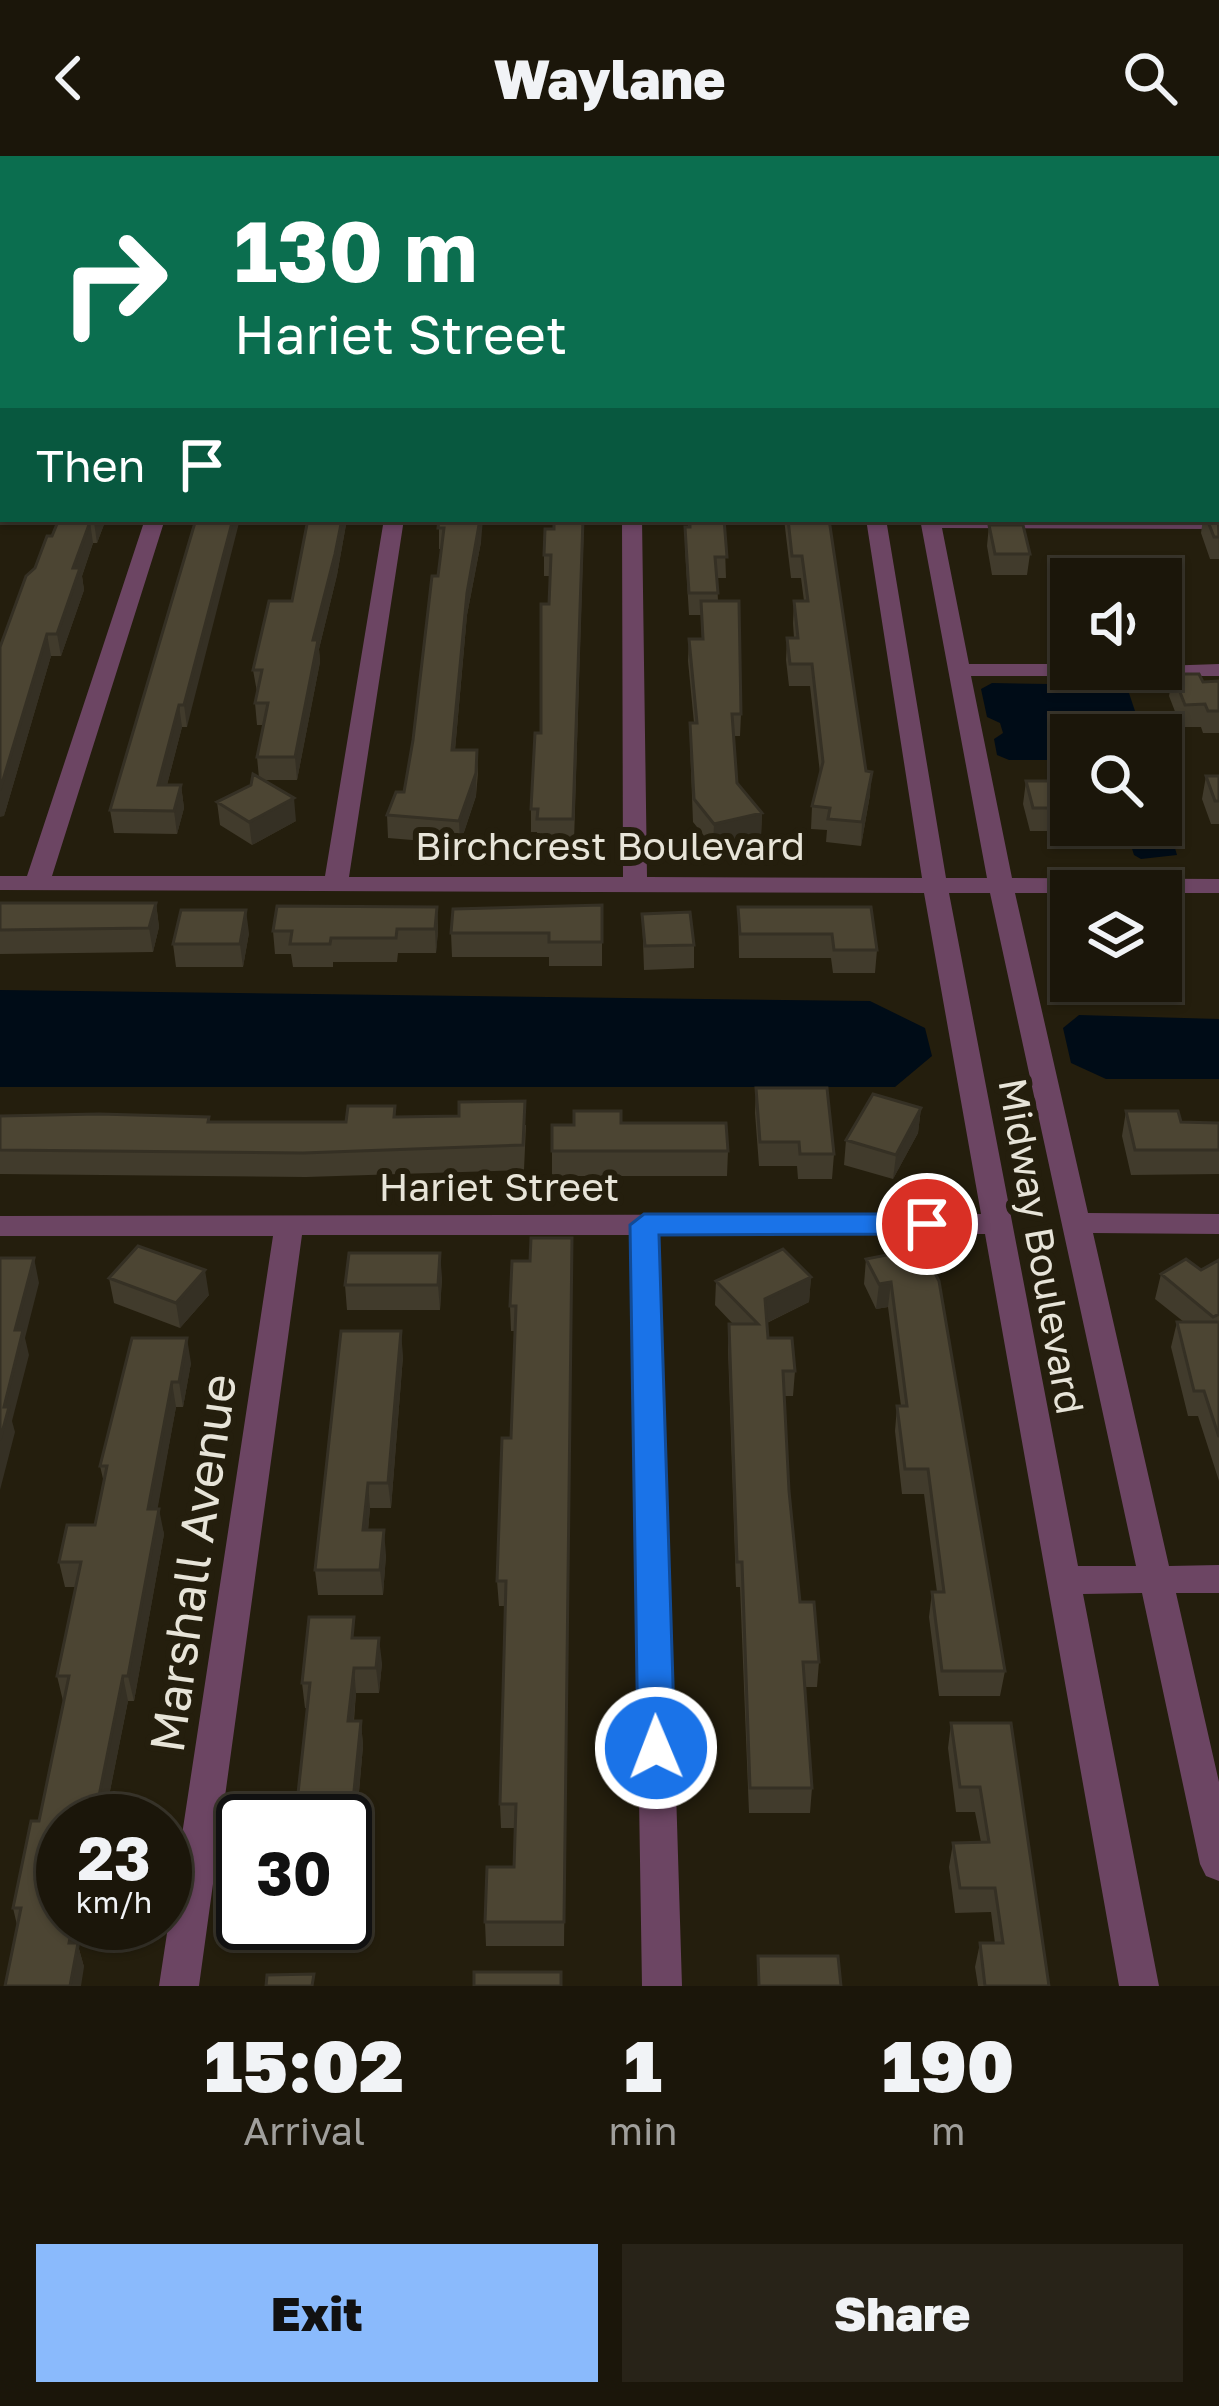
<!DOCTYPE html>
<style>
:root{--surface:#1b160a;--page:#282318;--text:#f1f3f6;--muted:#a09f9c;--line:#39352b;--accent:#8abafc}
body{margin:0;font-family:"Golos Text",sans-serif;background:var(--page);color:var(--text);height:100vh;display:flex;flex-direction:column;font-size:45px;white-space:nowrap}
*{box-sizing:border-box;margin:0}
p{font-size:39px;color:var(--muted)}
.icon{flex:none;width:66px;height:66px;fill:none;stroke:currentColor;stroke-width:2;stroke-linecap:round;stroke-linejoin:round}
.map{position:relative;height:1830px;overflow:hidden}
.panel{display:flex;flex-direction:column;background:var(--surface);flex:1}
.panel>*{flex:none}
.guide{position:absolute;left:0px;top:0px;width:1221px;height:366px;box-shadow:0 3px 9px #0004,0 0 0 3px var(--line);background:#0b6e4f;color:#fff;overflow:hidden}
.tools{position:absolute;left:1050px;top:402px;display:grid;gap:24px}
.tools a{display:grid;place-items:center;width:132px;height:132px;border-radius:0px;background:var(--surface);box-shadow:0 3px 9px #0004,0 0 0 3px var(--line);font-size:60px}
.speed{position:absolute;left:36px;top:1638px;display:flex;gap:24px;font-size:60px;font-weight:700;text-align:center}
.speed>*{display:grid;place-content:center;width:156px;height:156px;border-radius:50%;background:var(--surface);box-shadow:0 3px 9px #0004,0 0 0 3px var(--line);line-height:1}
.speed small{font-size:30px;font-weight:400}
.speed .limit{border:6px solid #111;border-radius:18px;background:#fff;color:#111}
.pin{position:absolute;display:grid;place-items:center;width:102px;height:102px;color:#fff;margin:-51px;border:6px solid #fff;border-radius:50%;box-shadow:0 3px 12px #0007}
.me{position:absolute;width:132px;margin:-66px;rotate:359deg;stroke-linejoin:round;filter:drop-shadow(0 0 9px #0008)}
.turn{display:flex;align-items:center;gap:42px;height:252px;padding:0 36px;font-size:54px}
.turn .icon{width:156px;height:156px;stroke-width:2.5}
.turn b{display:block;font-size:84px;line-height:102px}
.then{display:flex;align-items:center;height:114px;padding:0 36px;background:#0003;gap:24px;font-size:45px}
.eta{display:flex;justify-content:space-evenly;align-items:center;height:204px;text-align:center}
.eta b{font-size:72px;font-weight:800;line-height:84px}
.action{display:flex;gap:24px;margin-top:auto;padding:24px 36px}
.action a{flex:1;height:138px;border-radius:0px;background:var(--accent);color:#111;font-size:48px;font-weight:800;line-height:138px;text-align:center}
.action a+a{background:var(--page);color:var(--text)}
header{display:flex;justify-content:space-between;align-items:center;height:156px;padding:0 36px;background:var(--surface);font-size:54px;font-weight:800}
.map>svg:first-child{display:block}
</style>
<header><svg class="icon" aria-label="back" viewBox="0 0 24 24"><path d="M15 5l-7 7 7 7"/></svg>Waylane<svg class="icon" aria-label="search" viewBox="0 0 24 24"><circle cx="10" cy="10" r="6"/><path d="M15 15l6 6"/></svg></header>
<div class="map">
<svg width="1219" height="1830" viewBox="0 0 1219 1830">
<rect width="100%" height="100%" fill="#241e0d"/>
<!-- water -->
<path fill="#000c17" d="M992 527 1114 529 1129 537 1135 555 1128 560 1129 566 1139 570 1141 579H1071V604H1009L997 599 994 583 1003 577 1000 567 987 561 981 533Z
M1161 645 1177 699 1141 703 1134 699 1129 683 1135 669H1161Z
M0 834 870 845 925 872 932 900 895 931H0Z
M1079 859 1219 863V923H1106L1071 907 1063 872Z"/>
<g fill="none" stroke-linecap="round" stroke-linejoin="round">
<!-- minor -->
<path fill="#6c4563" fill-rule="evenodd" d="M623 0H637V3H623Z
M807 0H821V3H807Z
M847 0H861V3H847Z
M0 59 3 60V70L0 69Z
M1218 131H1219V141H1218Z
M1219 361V373L942 372 969 508H1071V513L1219 508V520H971L1012 722 1219 723V737H1015L1088 1057 1219 1058V1078L1093 1077 1169 1410 1219 1409V1437H1176L1219 1626V1725L1206 1720 1200 1708 1142 1437 1083 1438 1159 1830H1119L985 1078 659 1079 682 1830H642L630 1079H302L199 1830H159L273 1080H0V1060L981 1058 924 737 0 734V720H27L145 363H165L52 720H325L384 363H404L349 721H623L622 363H642L647 721 922 722 866 363H886L946 722H987L920 363ZM949 737H990L1136 1410H1078Z"/>
</g>
<!-- wall -->
<path fill="#413b2c" d="M1218 191 1219 403H1210L1201 377 1203 363H1218Z
M59 363H106L97 387H93L82 420 84 434 61 500H51L4 660 35 412 52 380Z
M196 363 187 571H182L167 629H181L184 652 177 678 114 677 110 654Z
M308 363H347L337 419 319 493 320 506 297 624H263L296 665 252 689 220 669 217 646 251 629 259 622 257 601 263 569H257L255 547 257 536 253 514 292 445Z
M439 363 481 386 467 459 455 594H477L478 617 476 640 460 688 388 682 387 659 404 636 438 420 441 393H439Z
M584 363 574 686H538L537 676H531V653L541 577 549 448 550 420H544V399L554 373Z
M688 363H724L726 422H717L718 445 741 558 740 580H734L737 627 762 657 761 680 713 691 693 666 690 589V567H694L688 505 689 483H702L701 459H689L685 392V371H688Z
M784 363H829L870 639 861 690 826 686 827 674 811 673 812 650 820 617 810 530H789L786 504 787 482H794L793 467 794 445H804L801 422H791Z
M989 369 1030 398 1027 419H992L987 390Z
M1173 518 1203 526 1219 525V577H1203L1201 571H1181L1169 540Z
M1206 620H1219V668H1211L1202 643Z
M1026 625 1071 636V669H1105L1102 688H1065L1061 675H1030L1023 648Z
M0 747H156L159 771 153 796 0 798Z
M602 749V810H549V801H452L451 777Z
M437 751 438 775 436 797H398L397 806H333V811H293L291 798H275L273 775Z
M738 751H871L877 794 875 817H833L831 802H739Z
M642 758 694 789V812L644 814Z
M249 777 243 811H176L173 788Z
M756 932 834 998 832 1023H798L797 1010H759L755 957Z
M921 952 918 977 893 1023 844 1009 846 984Z
M1126 955 1181 966 1219 967V1018L1131 1019 1122 980Z
M0 960 209 961 210 966H346L396 961 526 969 524 1014 306 1021 0 1018Z
M621 967 728 995 727 1020H552V995Z
M572 1082 564 1790H486L485 1766 514 1711 515 1672H501L500 1648 505 1450H499L497 1425 511 1282 515 1175H511L510 1150 530 1105Z
M917 1082 1005 1515 1000 1540H939L929 1461 932 1436H937L924 1338H902L895 1275 897 1250H901L888 1151 876 1153 864 1128 866 1103 886 1100 887 1088Z
M1219 1104V1325L1198 1260H1188L1171 1191 1177 1166H1184L1155 1143 1161 1118 1201 1114Z
M442 1121 440 1154H347L345 1129Z
M811 1121 809 1146 767 1167 768 1182 795 1215 793 1240H784L789 1335 800 1446 819 1506 817 1531H805L812 1632 810 1657H749L740 1431H736L728 1193 729 1168H733L715 1149 716 1125Z
M109 1122 209 1139 180 1172 114 1147Z
M132 1182 191 1207 183 1251H176L157 1353 164 1378 134 1545H128L104 1665H63L79 1793 84 1811 17 1769 13 1752 39 1665 63 1545 57 1520 76 1431H65L59 1406 95 1369 104 1327 100 1310Z
M403 1200 391 1352H370L368 1374 386 1399 383 1439H318L315 1414Z
M357 1482 382 1507 379 1537H356L354 1565H361L363 1590 356 1670H348L345 1697V1665L308 1552H305L302 1527Z
M951 1567H1011L1049 1830H978L975 1811 980 1787H995L991 1756 955 1757 949 1711 953 1687 981 1686 975 1656H956L948 1592Z
M277 1767H338L337 1777H278Z"/>
<!-- shaded-wall -->
<path fill="#353024" d="M95 363H106L97 387 94 366Z
M233 363H240L187 571 184 549Z
M342 363H347L337 419 319 493 320 506 297 624 295 601 313 484Z
M480 363H483L481 386 467 459 453 617 452 594 467 437Z
M90 366 93 387 82 420 84 434 61 500 57 478 73 412Z
M47 478 51 500 4 660 0 661V634Z
M179 549 182 571 161 652 158 629Z
M477 594 476 640 460 688 459 665Z
M872 616 870 639 861 690 862 666Z
M181 629 184 652 177 678 174 655Z
M294 642 296 665 252 689 249 666Z
M762 657 761 680 713 691 714 668Z
M156 747 159 771 153 796 149 772Z
M437 751 438 775 436 797 435 773Z
M246 754 249 777 243 811 240 788Z
M921 952 918 977 893 1023 896 999Z
M440 1097 442 1121 440 1154 438 1129Z
M34 1102 39 1127 25 1182 29 1199 12 1265 15 1276 0 1334V1284L4 1251 15 1174Z
M205 1114 209 1139 180 1172 176 1147Z
M811 1121 809 1146 764 1168 765 1143Z
M891 1126 888 1151 876 1153 879 1128Z
M401 1175 403 1200 391 1352 388 1327Z
M187 1182 191 1207 183 1251 179 1226Z
M172 1226 176 1251 153 1378 148 1353Z
M368 1327 370 1352 366 1399 363 1374Z
M159 1353 164 1378 134 1545 128 1520Z
M384 1374 386 1399 383 1439 380 1414Z
M379 1482 382 1507 379 1537 376 1512Z
M354 1512 356 1537 351 1590 348 1565Z
M123 1520 128 1545 104 1665H94Z
M361 1565 363 1590 356 1670 353 1645Z
M345 1645 348 1670 345 1697V1665H343Z
M73 1767H84L79 1793 84 1811 81 1830H70L69 1787Z"/>
<!-- building -->
<path fill="#4c4533" stroke="#353024" stroke-width="3" d="M84 0H114L113 3H82Z
M202 0H229L228 3H201Z
M303 0H334V3H302Z
M387 0H411V3H387Z
M488 0H595V3H488Z
M672 0H698V3H672Z
M755 0H776L777 3H755Z
M938 0H981L982 3H939Z
M1060 0H1207L1209 3H995Z
M1218 34H1219V101L1218 100Z
M1218 274 1219 277V336H1218Z
M1218 356 1219 381H1214L1207 363H1218Z
M59 363H95L94 366H90L73 412H80L57 478H47L0 634V491L26 420 35 412 47 380H52Z
M196 363H233L184 549H179L158 629H181L174 655 110 654Z
M308 363H342L335 398 313 484H318L295 601H257L268 547H255L262 514H253L269 445H292Z
M439 363H480L467 437 452 594H477L476 617 459 665 387 659 396 636H404L413 584 432 420H438L444 372H438Z
M554 363H583L573 663H537L538 653H531L535 577H541V448H549L551 399H544L545 373H554Z
M690 363H724L727 401H715L718 437H689L685 371H690Z
M788 363H829L866 615 872 616 862 666 828 663 830 652 812 650 823 606 812 508H790L787 482H798L794 445H808L802 400H792Z
M989 369H1023L1030 398H995Z
M701 445H739L741 558H732L737 627 762 657 714 668 694 643 690 567H697L689 483H703Z
M1173 518H1199L1203 526 1219 525V555H1208L1205 548 1185 549Z
M253 618 294 642 249 666 217 646 251 629Z
M1206 620H1219V645H1215Z
M1026 625H1063L1066 636H1071V665H1068L1065 652H1033Z
M0 747H156L149 772 0 774Z
M602 749V786H549V777H451L453 753Z
M277 750 437 751 435 773H397L396 782H331L330 788H290L292 775H273Z
M738 751H871L877 794H834L832 778H740Z
M181 754H246L240 788H173Z
M690 756 694 789 645 790 642 758Z
M756 932H827L834 998H800L799 986H760Z
M873 938 921 952 896 999 846 984Z
M525 945 523 989 303 997 0 994V960L99 958 209 961 208 966H346L348 950H395L394 961 459 960V946Z
M574 955H621V967H726L728 995H552V969H574Z
M1126 955H1178L1181 966 1219 967V994H1135Z
M531 1082H572L564 1766H485L487 1711H514L516 1648H500L506 1425H497L502 1282H511L516 1150H510L512 1105H530Z
M917 1082 939 1125 1005 1515H942L932 1436H944L928 1313H905L897 1250H907L891 1126 879 1128 866 1103 892 1098 887 1088Z
M138 1090 205 1114 176 1147 109 1122Z
M783 1093 811 1121 765 1143 768 1182H792L795 1215H783L789 1335 800 1446H814L819 1506H803L812 1632H750L742 1406H737L729 1168H758L716 1125Z
M349 1097H440L438 1129H345Z
M0 1102H34L15 1174H23L4 1251H9L0 1284Z
M1186 1103 1201 1114 1219 1104V1158L1213 1161 1161 1118Z
M1177 1166H1219V1281L1204 1235H1194Z
M341 1175H401L388 1327H368L363 1374H384L380 1414H315Z
M132 1182H187L179 1226H172L148 1353H159L128 1520H123L94 1665H63V1767H73L69 1787H78L70 1830H5L21 1752H13L31 1665H39L69 1520H57L81 1406H59L67 1369H95L107 1310H100Z
M309 1461H354L352 1482H379L376 1512H354L348 1565H361L353 1645H345L343 1665H295L310 1527H302Z
M951 1567H1011L1049 1830H985L980 1787H1003L995 1732H960L953 1687 989 1686 980 1631H960Z
M758 1800H838L841 1830H759Z
M474 1816H561V1830H474Z
M314 1818 312 1830H266L267 1819Z"/>
<!-- route -->
<path fill="#1a73e8" stroke="#114b97" stroke-width="3" d="M644 1058H927L941 1068 927 1078 659 1079 675 1592 669 1603 656 1608 643 1603 638 1592 630 1069Z"/>
<g text-anchor="middle" dominant-baseline="central" stroke-width="12" stroke-linejoin="round" paint-order="stroke">
<!-- street labels -->
<g font-size="39" fill="#e7e4d8" stroke="#241e0d">
<text x="610" y="689">Birchcrest Boulevard</text>
<text x="499" y="1030">Hariet Street</text>
<text transform="translate(1042 1090) rotate(80)">Midway Boulevard</text>
</g>
<!-- near-street labels -->
<g font-size="48" fill="#e7e4d8" stroke="#241e0d">
<text transform="translate(192 1407) rotate(-82)">Marshall Avenue</text>
</g>
</g>
</svg>
<div class="tools">
<a><svg class="icon" aria-label="sound" viewBox="0 0 24 24"><path d="M4 9h4l5-4v14l-5-4H4zM17 9q2 3 0 6"/></svg></a>
<a><svg class="icon" aria-label="search" viewBox="0 0 24 24"><circle cx="10" cy="10" r="6"/><path d="M15 15l6 6"/></svg></a>
<a><svg class="icon" aria-label="layers" viewBox="0 0 24 24"><path d="M12 4l9 5-9 5-9-5zM3 14l9 5 9-5"/></svg></a>
</div>
<div class="speed"><div>23<small>km/h</small></div><div class="limit">30</div></div>
<div class="pin" style="left:927px;top:1068px;background:#d93025"><svg class="icon" aria-label="arrive" viewBox="0 0 24 24"><path d="M6 21V4h12l-3 4 3 4H6"/></svg></div>
<svg class="me" style="left:656px;top:1592px" viewBox="-20 -20 40 40"><circle r="17" fill="#1a73e8" stroke="#fff" stroke-width="3"/><path d="M0-11L8 9 0 5-8 9z" fill="#fff"/></svg>
<div class="guide">
<div class="turn"><svg class="icon" aria-label="right" viewBox="0 0 24 24"><path d="M7 20v-9h11M14 6l5 5-5 5"/></svg><div><b>130 m</b>Hariet Street</div></div>
<div class="then">Then<svg class="icon" aria-label="arrive" viewBox="0 0 24 24"><path d="M6 21V4h12l-3 4 3 4H6"/></svg></div>
</div>
</div>
<section class="panel">
<div class="eta">
<div><b>15:02</b><p>Arrival</p></div>
<div><b>1</b><p>min</p></div>
<div><b>190</b><p>m</p></div>
</div>
<div class="action"><a>Exit</a><a>Share</a></div>
</section>
